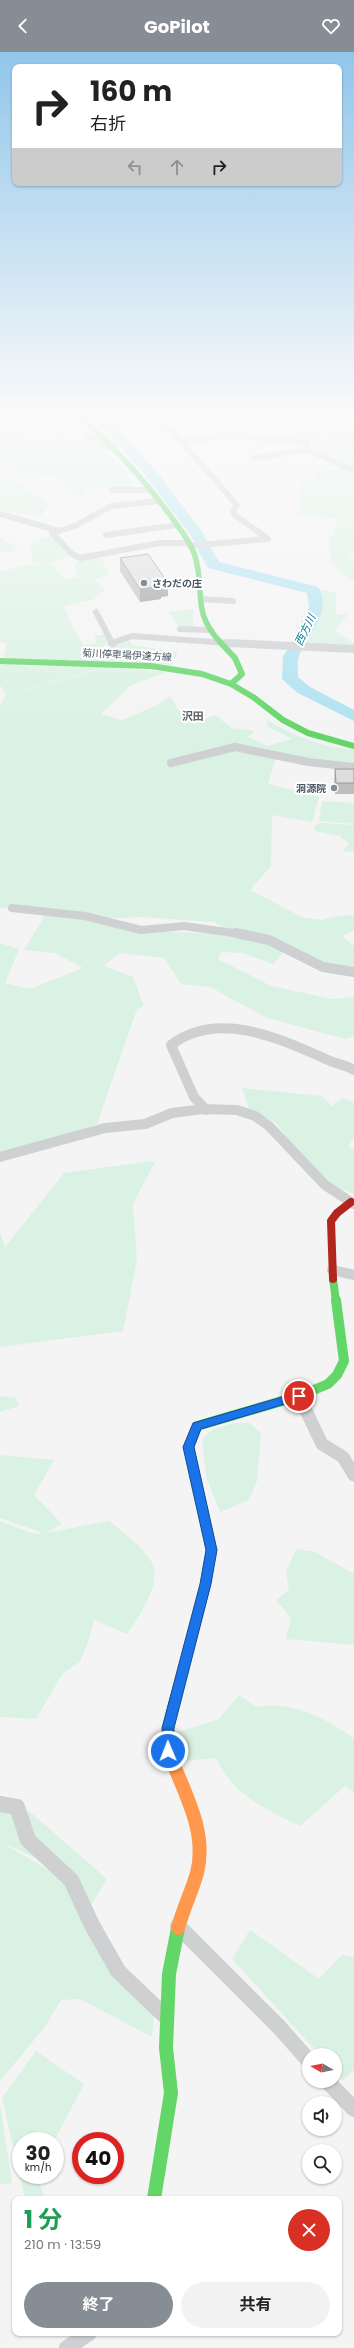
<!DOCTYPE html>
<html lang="ja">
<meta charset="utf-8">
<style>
:root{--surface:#fff;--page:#f2f2f2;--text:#222;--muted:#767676;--accent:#868d94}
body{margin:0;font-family:Poppins,"Noto Sans JP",sans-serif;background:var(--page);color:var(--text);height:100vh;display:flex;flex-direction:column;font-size:15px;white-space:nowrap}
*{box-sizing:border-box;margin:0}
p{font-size:13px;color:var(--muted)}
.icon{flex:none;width:22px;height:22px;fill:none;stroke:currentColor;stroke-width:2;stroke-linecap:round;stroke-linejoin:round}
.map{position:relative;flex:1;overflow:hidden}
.details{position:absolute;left:12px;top:2144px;width:330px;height:140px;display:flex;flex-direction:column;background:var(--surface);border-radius:8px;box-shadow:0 1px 3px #0004}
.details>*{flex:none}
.top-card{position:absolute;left:12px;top:12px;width:330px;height:122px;border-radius:8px;box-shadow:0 1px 3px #0004;background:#fff;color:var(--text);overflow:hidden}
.needle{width:26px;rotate:280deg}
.tools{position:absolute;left:302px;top:1996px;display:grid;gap:8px}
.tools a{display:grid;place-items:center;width:40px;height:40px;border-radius:50%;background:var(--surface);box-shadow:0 1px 3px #0004;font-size:20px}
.speed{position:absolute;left:12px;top:2080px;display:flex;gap:8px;font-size:20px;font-weight:700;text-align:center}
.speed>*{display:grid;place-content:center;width:52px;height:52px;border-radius:50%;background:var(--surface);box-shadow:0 1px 3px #0004;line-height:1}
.speed small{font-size:10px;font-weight:400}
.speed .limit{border:6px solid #d22;background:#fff;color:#111}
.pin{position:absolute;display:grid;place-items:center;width:34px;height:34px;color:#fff;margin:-17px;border:2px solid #fff;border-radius:50%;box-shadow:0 1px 4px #0007}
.me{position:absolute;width:44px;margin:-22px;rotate:359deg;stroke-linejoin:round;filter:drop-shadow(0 0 3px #0008)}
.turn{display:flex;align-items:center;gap:14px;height:84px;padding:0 12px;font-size:18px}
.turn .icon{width:52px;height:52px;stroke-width:2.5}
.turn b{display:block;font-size:28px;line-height:34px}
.lanes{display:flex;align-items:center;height:38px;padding:0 12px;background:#0003;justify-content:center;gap:20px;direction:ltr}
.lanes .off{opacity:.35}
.round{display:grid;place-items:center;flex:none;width:42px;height:42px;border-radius:21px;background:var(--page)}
.head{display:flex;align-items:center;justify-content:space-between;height:68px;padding:0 12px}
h1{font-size:24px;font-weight:700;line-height:30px;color:#1e9e55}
.primary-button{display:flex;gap:8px;margin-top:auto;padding:8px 12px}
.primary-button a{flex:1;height:46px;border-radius:24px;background:var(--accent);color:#fff;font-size:16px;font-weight:700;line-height:46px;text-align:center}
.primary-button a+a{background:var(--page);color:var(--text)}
header{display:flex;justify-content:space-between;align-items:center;height:52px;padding:0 12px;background:var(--accent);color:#fff;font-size:18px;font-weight:700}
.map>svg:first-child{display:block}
</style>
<header><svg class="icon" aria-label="back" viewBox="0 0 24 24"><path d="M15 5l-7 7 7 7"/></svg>GoPilot<svg class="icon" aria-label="heart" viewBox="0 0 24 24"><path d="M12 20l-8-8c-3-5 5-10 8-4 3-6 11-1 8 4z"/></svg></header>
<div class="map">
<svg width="354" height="2296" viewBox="0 0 354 2296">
<rect width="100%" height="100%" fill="#f4f4f4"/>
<!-- green -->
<path fill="#d9f2e3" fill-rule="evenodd" d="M0 360H42L56 370 36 376 25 386 28 392 65 382 72 392 99 390C110 406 126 418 135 436L89 435 83 445H74C62 417 25 420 0 417Z
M204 360H354V501L349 504 354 509V528H350L331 511 329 490 339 467 299 462 300 433 313 427 318 420 341 416 312 399 313 392 331 389 318 373 326 387 309 389 213 384 178 362 193 365Z
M0 426 16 429 49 453 40 465 0 458Z
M51 483 71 504 43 513 33 510 29 492Z
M0 485 18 496 14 500H0Z
M100 504 109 523 94 527 106 538 92 548 64 554 74 579 84 593 96 591 95 583H105L109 591 84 605 128 588 133 593 178 600 172 613 138 610 3 607 7 592 0 590V519C7 520 12 516 19 514 30 512 41 515 51 511L65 527 79 525 74 514 81 507Z
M327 538 336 541V562H348L335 579 354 591V594H304L307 578 319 554 318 539Z
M193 557V577H181L168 560Z
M4 611 20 614 103 615 6 644 0 633V613Z
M106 615 167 620 131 633 101 662 122 668 155 654 170 644 182 663 195 671 215 663 232 676 255 679 248 685 267 694 292 687 267 674V668C294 684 322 695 354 698V715L306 709 277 702 268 732 319 745 312 770 272 763 271 814 250 838 302 865 321 868 339 864 354 863V878L342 884 354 894V917L323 913 294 895 271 885 229 879 213 870 142 865 100 867 135 879 229 882 269 890 286 897 273 912 242 901 221 900 218 907 271 934 332 947 354 945V984L346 987 267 966 210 935 181 932 164 906 119 901 104 914 133 925 144 954 137 957 97 1072 53 1090 0 1102V891L19 897 5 931 30 937 83 916 55 901 24 898 47 860 0 856V653L4 645Z
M322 749 354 751V772L319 769Z
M323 771 354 773V799L342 800 349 792 340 784 315 779 314 773Z
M242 1036 322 1044 332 1054 342 1046 354 1051V1086L348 1094 354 1097V1142L345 1138 334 1137 308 1114 276 1071 249 1057Z
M151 1109 155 1110 133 1152 137 1208 123 1279 0 1295V1181L5 1195 64 1121Z
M0 1344 16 1346 19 1354 0 1360Z
M233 1371H250L261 1381 257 1429 249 1448 220 1460 206 1424 202 1388 210 1379Z
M0 1403 54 1408 34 1443 62 1472 46 1481 109 1469C124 1481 141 1493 151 1509 164 1530 138 1565 127 1582L94 1568 88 1590 80 1610 63 1621 36 1667 0 1665V1469L34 1482 43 1481 0 1466Z
M296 1497 315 1500 351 1520H354V1593L286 1587 291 1566 276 1548 289 1538 286 1520Z
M239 1643 256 1655C293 1648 324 1666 354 1686V1740L345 1734 300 1774C264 1756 234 1744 216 1706L182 1709 178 1680 219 1667Z
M0 1751 30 1760 107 1827 89 1857 154 1962 152 1985 80 1947 61 1948 44 1976 0 2029ZM6 1792 58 1817 67 1829 6 1793Z
M250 1878 319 1927 342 1903 354 1905V2018L343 2028 335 2020V2003H320L232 1907Z
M36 1999 84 2032 54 2089H21V2123H36L44 2144 50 2147H25L2 2046Z
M0 2052 12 2131 0 2132Z"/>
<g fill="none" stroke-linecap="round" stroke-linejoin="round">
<!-- river -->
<path fill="#aee2f0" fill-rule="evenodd" d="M85 360H99L113 372 154 416 200 477 219 510 318 535C334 558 307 583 299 604 297 609 298 619 298 625L310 635 354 658V669L298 641 282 627 283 604 291 592 309 555 307 541 208 516 189 481 144 422 105 378Z"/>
<!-- street-far4 -->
<path stroke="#ced0d2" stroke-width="6" d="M140 360 173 380 237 453 233 459 235 463 268 487 190 494
M87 385H95L103 394 113 395
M183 390 230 383 308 391 307 398 254 406
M307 398 354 418
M112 438H149
M0 462 59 479 75 474 111 454 159 449
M52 481 72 502 80 506 160 491H189
M106 483 177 473
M201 547 233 549
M96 560 112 591 132 584 241 592
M180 577 211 578"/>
<!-- street-far3 -->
<path stroke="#ced0d2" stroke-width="8" d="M112 591H113
M227 591 354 597
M171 711 235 695 308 710 354 715
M12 856 85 864 141 878 184 874 241 882"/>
<!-- street-far2 -->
<path stroke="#ced0d2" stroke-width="10" d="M236 881 269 888 323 915 354 920
M206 1058 194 1045 171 993C218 957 281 987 328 1008 337 1012 346 1013 354 1018
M0 1105 105 1076 145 1072 172 1061 203 1057 237 1058 255 1064 269 1074 325 1133 354 1152
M332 1218 354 1223"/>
<!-- street-far1 -->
<path stroke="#ced0d2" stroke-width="13" d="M299 1344 322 1392 343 1405 354 1423"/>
<!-- street -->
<path stroke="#ced0d2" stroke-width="16" d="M0 1752 17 1755 28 1788 71 1828 92 1873 118 1919 166 1965
M178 1874 280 1976 309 2009
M327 2029 354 2057
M67 2296 89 2281"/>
<!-- fast-far4 -->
<path stroke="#63d668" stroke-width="5.5" d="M75 360C111 391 142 425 170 463 178 475 189 487 194 501 207 538 189 558 222 592"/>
<!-- fast-far3 -->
<path stroke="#63d668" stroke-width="6" d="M221 591 235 606 242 622 231 632
M0 609 151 614 202 622 231 632 253 645 283 668 308 681 354 694"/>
<!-- fast-far2 -->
<path stroke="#63d668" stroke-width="8" d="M333 1227 336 1249"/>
<!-- fast-far1 -->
<path stroke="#63d668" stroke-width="10" d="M184 1617 206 1532 211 1498 189 1395 197 1374 299 1344 328 1332 337 1323 344 1309 336 1248"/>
<!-- fast -->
<path stroke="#63d668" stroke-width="14" d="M154 2147 171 2041 166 1996 169 1922 178 1876"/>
<!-- slow-far1 -->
<path stroke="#ff974d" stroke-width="10" d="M172 1708 174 1712"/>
<!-- slow -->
<path stroke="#ff974d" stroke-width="14" d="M173 1711C187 1746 207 1782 197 1821 192 1839 183 1857 178 1876"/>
<!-- jam-far1 -->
<path stroke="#b3261e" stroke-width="8" d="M333 1227 331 1169 337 1161 351 1150"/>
<!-- jam -->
<path stroke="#b3261e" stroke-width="10" d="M172 1708C162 1676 175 1647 184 1617"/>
</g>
<!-- wall -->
<path fill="#bebebf" d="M120 506 168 531V544L161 545V547L140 550 120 519Z
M335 717H354V742H335L334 729Z"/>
<!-- shaded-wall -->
<path fill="#9b9b9b" d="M168 531V544L161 545V547L140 550V537Z"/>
<!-- building -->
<path fill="#ddddde" stroke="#9b9b9b" d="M148 502 168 531 160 532 161 534 140 537 120 506Z
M335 717H354V731H336Z"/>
<!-- sky -->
<linearGradient id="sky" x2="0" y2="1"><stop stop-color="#91c6eb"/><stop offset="0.53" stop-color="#fafafa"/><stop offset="1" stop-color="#fafafa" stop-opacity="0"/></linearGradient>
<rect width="354" height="682" fill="url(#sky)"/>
<!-- route -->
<path fill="#1a73e8" stroke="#114b97" d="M299 1340 302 1341V1347L201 1377 194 1395 217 1498 211 1532 174 1676 173 1704 168 1705 164 1704 162 1676 200 1532 206 1498 183 1395 193 1371Z"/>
<!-- markers -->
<g fill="#868d94" stroke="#fff" stroke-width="1.5">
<circle cx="144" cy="531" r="4"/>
<circle cx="334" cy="736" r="4"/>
</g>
<g text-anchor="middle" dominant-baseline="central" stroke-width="4" stroke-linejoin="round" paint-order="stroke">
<!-- far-poi labels -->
<g font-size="10" font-weight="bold" fill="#4a5661" stroke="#fff" text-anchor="start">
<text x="152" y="531">さわだの庄</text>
<text x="326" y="736" text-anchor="end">洞源院</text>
</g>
<!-- far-street labels -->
<g font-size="10" fill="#4a5661" stroke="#fff">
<text transform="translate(127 603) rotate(3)">菊川停車場伊達方線</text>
</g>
<!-- far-water labels -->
<g font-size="11" font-style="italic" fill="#0c7c9b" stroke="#fff">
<text transform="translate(305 578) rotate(-64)">西方川</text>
</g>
<!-- far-neighbourhood labels -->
<g font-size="11" font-weight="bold" fill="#5f6368" stroke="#fff">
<text x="193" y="664">沢田</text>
</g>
</g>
</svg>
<div class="tools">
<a><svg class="needle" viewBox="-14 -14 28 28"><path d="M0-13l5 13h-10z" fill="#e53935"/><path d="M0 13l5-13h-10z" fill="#767676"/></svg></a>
<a><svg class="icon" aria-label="sound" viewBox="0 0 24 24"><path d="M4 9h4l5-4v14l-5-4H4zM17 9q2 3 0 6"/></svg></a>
<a><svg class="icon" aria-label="search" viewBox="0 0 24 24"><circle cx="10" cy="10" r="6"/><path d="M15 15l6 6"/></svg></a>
</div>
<div class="speed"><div>30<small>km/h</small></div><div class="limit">40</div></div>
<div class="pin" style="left:299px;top:1344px;background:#d93025"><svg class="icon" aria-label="arrive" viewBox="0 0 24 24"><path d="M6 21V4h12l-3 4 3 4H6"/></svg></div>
<svg class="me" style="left:168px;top:1699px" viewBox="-20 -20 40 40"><circle r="17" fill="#1a73e8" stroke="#fff" stroke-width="3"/><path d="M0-11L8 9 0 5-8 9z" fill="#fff"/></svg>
<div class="top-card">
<div class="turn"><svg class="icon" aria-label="right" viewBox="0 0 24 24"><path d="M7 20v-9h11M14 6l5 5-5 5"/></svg><div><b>160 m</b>右折</div></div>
<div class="lanes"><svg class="icon off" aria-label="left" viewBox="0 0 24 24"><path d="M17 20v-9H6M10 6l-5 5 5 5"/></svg><svg class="icon off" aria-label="ahead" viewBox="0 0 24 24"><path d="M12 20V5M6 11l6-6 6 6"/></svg><svg class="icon" aria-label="right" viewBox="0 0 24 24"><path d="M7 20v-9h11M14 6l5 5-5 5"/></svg></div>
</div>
<section class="details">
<div class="head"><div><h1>1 分</h1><p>210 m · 13:59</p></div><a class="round" style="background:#d93025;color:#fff"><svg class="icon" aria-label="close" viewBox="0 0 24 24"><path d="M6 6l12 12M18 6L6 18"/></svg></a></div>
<div class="primary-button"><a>終了</a><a>共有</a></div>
</section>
</div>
